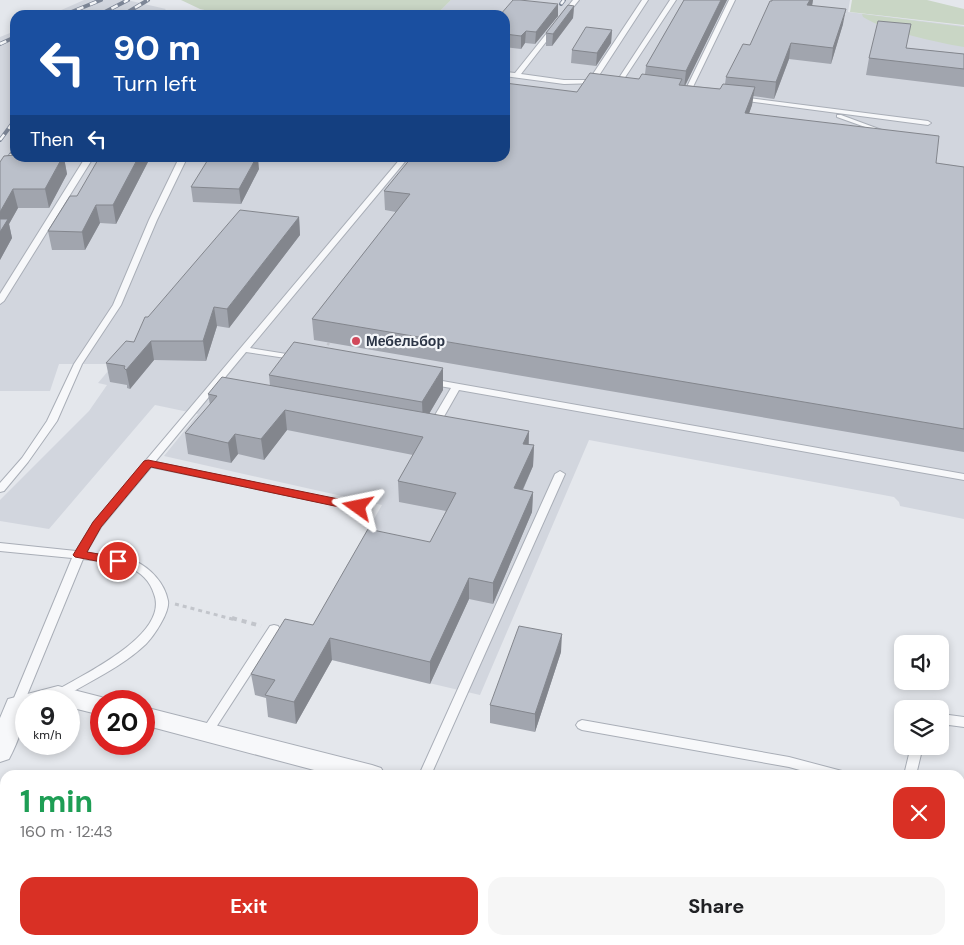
<!DOCTYPE html>
<meta charset="utf-8">
<style>
:root{--surface:#fff;--page:#f6f6f6;--text:#202124;--muted:#757577;--accent:#d93025}
body{margin:0;font-family:"DM Sans",sans-serif;background:var(--page);color:var(--text);height:100vh;display:flex;flex-direction:column;font-size:19px;white-space:nowrap}
*{box-sizing:border-box;margin:0}
p{font-size:16px;color:var(--muted)}
.icon{flex:none;width:28px;height:28px;fill:none;stroke:currentColor;stroke-width:2;stroke-linecap:round;stroke-linejoin:round}
.map{position:relative;flex:1;overflow:hidden}
.details{position:absolute;left:0px;top:770px;width:965px;height:175px;display:flex;flex-direction:column;background:var(--surface);border-radius:15px 15px 0 0;box-shadow:0 2px 8px #0003}
.details>*{flex:none}
.hud{position:absolute;left:10px;top:10px;width:500px;height:152px;border-radius:15px;box-shadow:0 2px 8px #0003;background:#1a4fa0;color:#fff;overflow:hidden}
.tools{position:absolute;left:894px;top:635px;display:grid;gap:10px}
.tools a{display:grid;place-items:center;width:55px;height:55px;border-radius:10px;background:var(--surface);box-shadow:0 2px 8px #0003;font-size:25px}
.speed{position:absolute;left:15px;top:690px;display:flex;gap:10px;font-size:25px;font-weight:700;text-align:center}
.speed>*{display:grid;place-content:center;width:65px;height:65px;border-radius:50%;background:var(--surface);box-shadow:0 2px 8px #0003;line-height:1}
.speed small{font-size:12px;font-weight:400}
.speed .limit{border:8px solid #d22;background:#fff;color:#111}
.pin{position:absolute;display:grid;place-items:center;width:42px;height:42px;color:#fff;margin:-21px;border:2px solid #fff;border-radius:50%;box-shadow:0 1px 5px #0007}
.me{position:absolute;width:55px;margin:-28px;rotate:282deg;stroke-linejoin:round;filter:drop-shadow(0 0 4px #0008)}
.turn{display:flex;align-items:center;gap:18px;height:105px;padding:0 20px;font-size:22px}
.turn .icon{width:65px;height:65px;stroke-width:2.5}
.turn b{display:block;font-size:35px;line-height:42px}
.then{display:flex;align-items:center;height:48px;padding:0 20px;background:#0003;gap:10px;font-size:19px}
.round{display:grid;place-items:center;flex:none;width:52px;height:52px;border-radius:15px;background:var(--page)}
.head{display:flex;align-items:center;justify-content:space-between;height:85px;padding:0 20px}
h1{font-size:30px;font-weight:700;line-height:38px;color:#1e9e55}
.action{display:flex;gap:10px;margin-top:auto;padding:10px 20px}
.action a{flex:1;height:58px;border-radius:15px;background:var(--accent);color:#fff;font-size:20px;font-weight:700;line-height:58px;text-align:center}
.action a+a{background:var(--page);color:var(--text)}
.map>svg:first-child{display:block}
</style>
<div class="map">
<svg width="964" height="945" viewBox="0 0 964 945">
<rect width="100%" height="100%" fill="#e4e7ec"/>
<!-- built -->
<path fill="#d2d6de" d="M84 0H127L166 9 159 15H50Z
M451 0H850L848 12 964 26V519L900 506 899 502 894 497 589 440 480 695 310 655 314 623 382 505 164 456 198 414 155 405 49 529 0 521V500L89 411 107 385 98 383 114 364H59L50 391H0V37L15 31V158H505V15H436Z
M303 940H455L474 945H301Z"/>
<!-- green -->
<path fill="#c9d6c5" d="M181 0H451L436 15H219L214 12 200 9Z
M852 0H927L964 9V25L850 12Z
M862 14 964 27V47C935 42 888 32 863 17Z"/>
<g fill="none" stroke-linecap="round" stroke-linejoin="round">
<!-- lane casing -->
<g stroke="#a9aeb7" stroke-width="2">
<path id="lane" d="M573 0H579L566 16H562L561 15Z
M642 0H648L596 80 599 81V83L564 84 505 76V72L515 73 551 28 553 27 556 29 521 74 564 80H589Z
M670 0H676L620 85H616L615 84Z
M729 0H735L690 93 685 94 684 93Z
M741 97 928 121 931 123 928 125 739 100 738 99Z
M837 115H841L887 132 882 133 837 117Z
M85 158H93L4 301 0 304V294Z
M179 158H187L157 220 121 305 82 364 57 421 28 462 4 491 0 492V483L22 458 47 421 74 364 113 305 149 220Z
M401 158H408L250 348 299 356 300 358 299 360 246 352 155 462 358 504 363 507 362 509 358 510 151 467 101 527 86 553C101 555 120 555 135 561 150 568 165 583 168 601 170 612 154 636 146 644 122 667 90 681 62 698L58 699 54 698 52 695 54 692C82 675 170 635 154 594 150 581 141 572 128 567 115 562 97 561 83 559L23 705 21 708 17 710 13 708 11 705 72 558 0 551V543L76 551 93 523Z
M431 379 964 474V480L459 390 438 427 433 430 428 427 451 388 428 384 426 382Z
M560 471 565 474 431 775H419L555 474Z
M274 625 278 626 280 629 211 735 207 737 203 735 201 732 203 729 270 626Z
M949 715 964 717V727L949 725 940 727V717Z
M582 720 789 757 842 771 843 775H818L789 767 582 730 578 728 576 725 578 722Z
M911 746H923L916 775H904Z
M751 940H765L764 945H750Z"/>
</g>
<!-- street casing -->
<g stroke="#a9aeb7" stroke-width="2">
<path id="street" d="M58 686 101 697 111 701H101V715L69 707V701H26C26 720 18 742 9 759L0 762V718L8 699Z
M144 707 372 765 381 768 385 775H333L144 725Z
M960 908H964V932H960Z"/>
</g>
<!-- path-far2 -->
<path stroke="#c2c5cb" stroke-width="2.5" stroke-dasharray="3 3" stroke-linecap="butt" d="M324 350 329 343"/>
<!-- path-far1 -->
<path stroke="#c2c5cb" stroke-width="3" stroke-dasharray="4 4" stroke-linecap="butt" d="M175 604 236 620"/>
<!-- path -->
<path stroke="#c2c5cb" stroke-width="4" stroke-dasharray="5 5" stroke-linecap="butt" d="M232 618 261 626"/>
<!-- lane -->
<use href="#lane" fill="#f7f8fa" fill-rule="evenodd"/>
<!-- street -->
<use href="#street" fill="#f7f8fa" fill-rule="evenodd"/>
<!-- rail-far1 casing -->
<g stroke="#7d8696" stroke-width="4">
<path id="rail-far1" d="M561 4 564 0
M64 15 101 0
M99 15 128 0
M123 15 148 0
M0 44 15 37
M0 140 15 120
M7 160 15 149"/>
</g>
<!-- rail casing -->
<g stroke="#7d8696" stroke-width="4.5">
<path id="rail" d="M6 162 8 159"/>
</g>
<!-- rail-far1 -->
<use href="#rail-far1" stroke="#f4f6f9" stroke-width="2.5" stroke-dasharray="7" stroke-linecap="butt"/>
<!-- rail -->
<use href="#rail" stroke="#f4f6f9" stroke-width="3" stroke-dasharray="9" stroke-linecap="butt"/>
</g>
<!-- wall -->
<path fill="#a1a5ae" d="M684 0H727L685 85 720 89 725 84 726 77 750 45 772 0H813L812 5 843 24 831 64 789 59 774 99 753 96 752 105 749 113 936 163 964 167V452L314 340 312 319 396 212 385 210 384 191 439 159 577 92 639 79 645 74 646 66Z
M558 4V16L535 44 525 43 521 49 505 47V15Z
M574 6 573 18 552 46H546V33Z
M612 30 611 43 596 66 571 63 572 50Z
M906 48 964 54V87L866 75 869 58Z
M64 158 67 174 49 208H18L9 224 12 238 0 260V162Z
M150 158 116 224 100 223 85 250H52L48 231 77 196Z
M259 169 241 204 193 202 191 187Z
M299 217 300 235 229 328 217 326 206 361 154 360 130 389 127 388V385L110 382 106 363 134 342 148 317Z
M269 375 443 390 429 414 529 431V444L534 445 533 466 523 490 533 492 532 512 493 604 469 599 430 684 332 660 296 724 268 717 266 698 255 695 251 674 313 625 430 542 446 511 399 502 398 481 413 455 287 430 264 460 238 454 231 463 188 454 185 433 210 405 208 394 270 386Z
M561 652 535 732 490 723V705Z"/>
<!-- shaded-wall -->
<path fill="#83868d" d="M721 0H727L684 88 686 71Z
M810 0H813L812 6 807 5Z
M558 4V16L535 44 536 32Z
M574 6 573 18 552 46 553 34Z
M846 9 843 24 831 64 833 48Z
M612 30 611 43 596 66 597 53Z
M526 31 525 43 521 49V36Z
M791 43 789 59 774 99 776 82Z
M755 87 752 105 743 131 745 113Z
M62 158H64L67 174 49 208 45 189Z
M138 158H150L116 224 113 205Z
M256 158H258L259 169 241 204 239 189Z
M13 189 18 208 9 224 12 238 0 260V212Z
M96 205 100 223 85 250 82 232Z
M299 217 300 235 229 328 227 309Z
M214 307 217 326 206 361 203 341Z
M151 341 154 360 130 389 126 370Z
M443 368V390L423 424 422 402Z
M285 410 287 430 264 460 261 439Z
M529 431 528 452 523 444Z
M235 434 238 454 231 463 228 443Z
M534 445 533 466 514 509V488Z
M533 492 532 512 493 604V583Z
M469 578V599L430 684V662Z
M562 634 561 652 535 732V714Z
M330 638 332 660 296 724 294 702Z"/>
<!-- building -->
<path fill="#bbc0ca" stroke="#83868d" d="M513 0H520L558 4 536 32 526 31 521 36 505 34V15H500Z
M684 0H721L686 71 646 66Z
M772 0H810L807 5 846 9 833 48 791 43 776 82 726 77 743 44 750 45 770 1H772Z
M568 5 574 6 553 34 546 33Z
M878 21 911 24 906 48 964 54V69L869 58Z
M586 27 612 30 597 53 572 50Z
M590 73 639 79 642 74 682 79 679 85 720 89 723 84 755 87 745 113 939 136 936 163 964 167V429L312 319 410 194 384 191 411 158H427L439 159 440 158H505V83L577 92Z
M15 155V158H62L45 189H13L0 212V162L4 156Z
M99 158H138L113 205H96L82 232 48 231 70 196H77Z
M209 158H256L239 189 191 187Z
M240 210 299 217 227 309 214 307 203 341H151L126 370 124 368 125 366 106 363 126 341 134 342 145 317H148Z
M0 219H8L0 232Z
M294 342 443 368 422 402 269 375Z
M222 377 529 431 523 444 534 445 514 488 533 492 493 583 469 578 430 662 330 638 294 702 265 695 275 680 251 674 285 619 313 625 368 529 430 542 456 493 398 481 423 437 285 410 261 439 235 434 228 443 185 433 217 396 208 394Z
M519 626 562 634 535 714 490 705Z"/>
<!-- route -->
<path fill="#d93025" stroke="#8d1f18" d="M148 460 358 503 364 507 358 511 151 467 101 527 87 552 122 558 124 561 122 564 118 565 75 557 73 555 93 522 144 461Z"/>
<!-- markers -->
<circle fill="#d1495b" stroke="#f4f6f9" stroke-width="2" cx="356" cy="341" r="5"/>
<g text-anchor="middle" dominant-baseline="central" stroke-width="4.5" stroke-linejoin="round" paint-order="stroke">
<!-- poi labels -->
<g font-size="14" font-weight="bold" fill="#2b3445" stroke="#f4f6f9" text-anchor="start">
<text x="366" y="341">Мебельбор</text>
</g>
</g>
</svg>
<div class="tools">
<a><svg class="icon" aria-label="sound" viewBox="0 0 24 24"><path d="M4 9h4l5-4v14l-5-4H4zM17 9q2 3 0 6"/></svg></a>
<a><svg class="icon" aria-label="layers" viewBox="0 0 24 24"><path d="M12 4l9 5-9 5-9-5zM3 14l9 5 9-5"/></svg></a>
</div>
<div class="speed"><div>9<small>km/h</small></div><div class="limit">20</div></div>
<div class="pin" style="left:118px;top:561px;background:#d93025"><svg class="icon" aria-label="arrive" viewBox="0 0 24 24"><path d="M6 21V4h12l-3 4 3 4H6"/></svg></div>
<svg class="me" style="left:358px;top:507px" viewBox="-20 -20 40 40"><path d="M0-17L14 15 0 8-14 15z" fill="#d93025" stroke="#fff" stroke-width="4"/></svg>
<div class="hud">
<div class="turn"><svg class="icon" aria-label="left" viewBox="0 0 24 24"><path d="M17 20v-9H6M10 6l-5 5 5 5"/></svg><div><b>90 m</b>Turn left</div></div>
<div class="then">Then<svg class="icon" aria-label="left" viewBox="0 0 24 24"><path d="M17 20v-9H6M10 6l-5 5 5 5"/></svg></div>
</div>
<section class="details">
<div class="head"><div><h1>1 min</h1><p>160 m · 12:43</p></div><a class="round" style="background:#d93025;color:#fff"><svg class="icon" aria-label="close" viewBox="0 0 24 24"><path d="M6 6l12 12M18 6L6 18"/></svg></a></div>
<div class="action"><a>Exit</a><a>Share</a></div>
</section>
</div>
